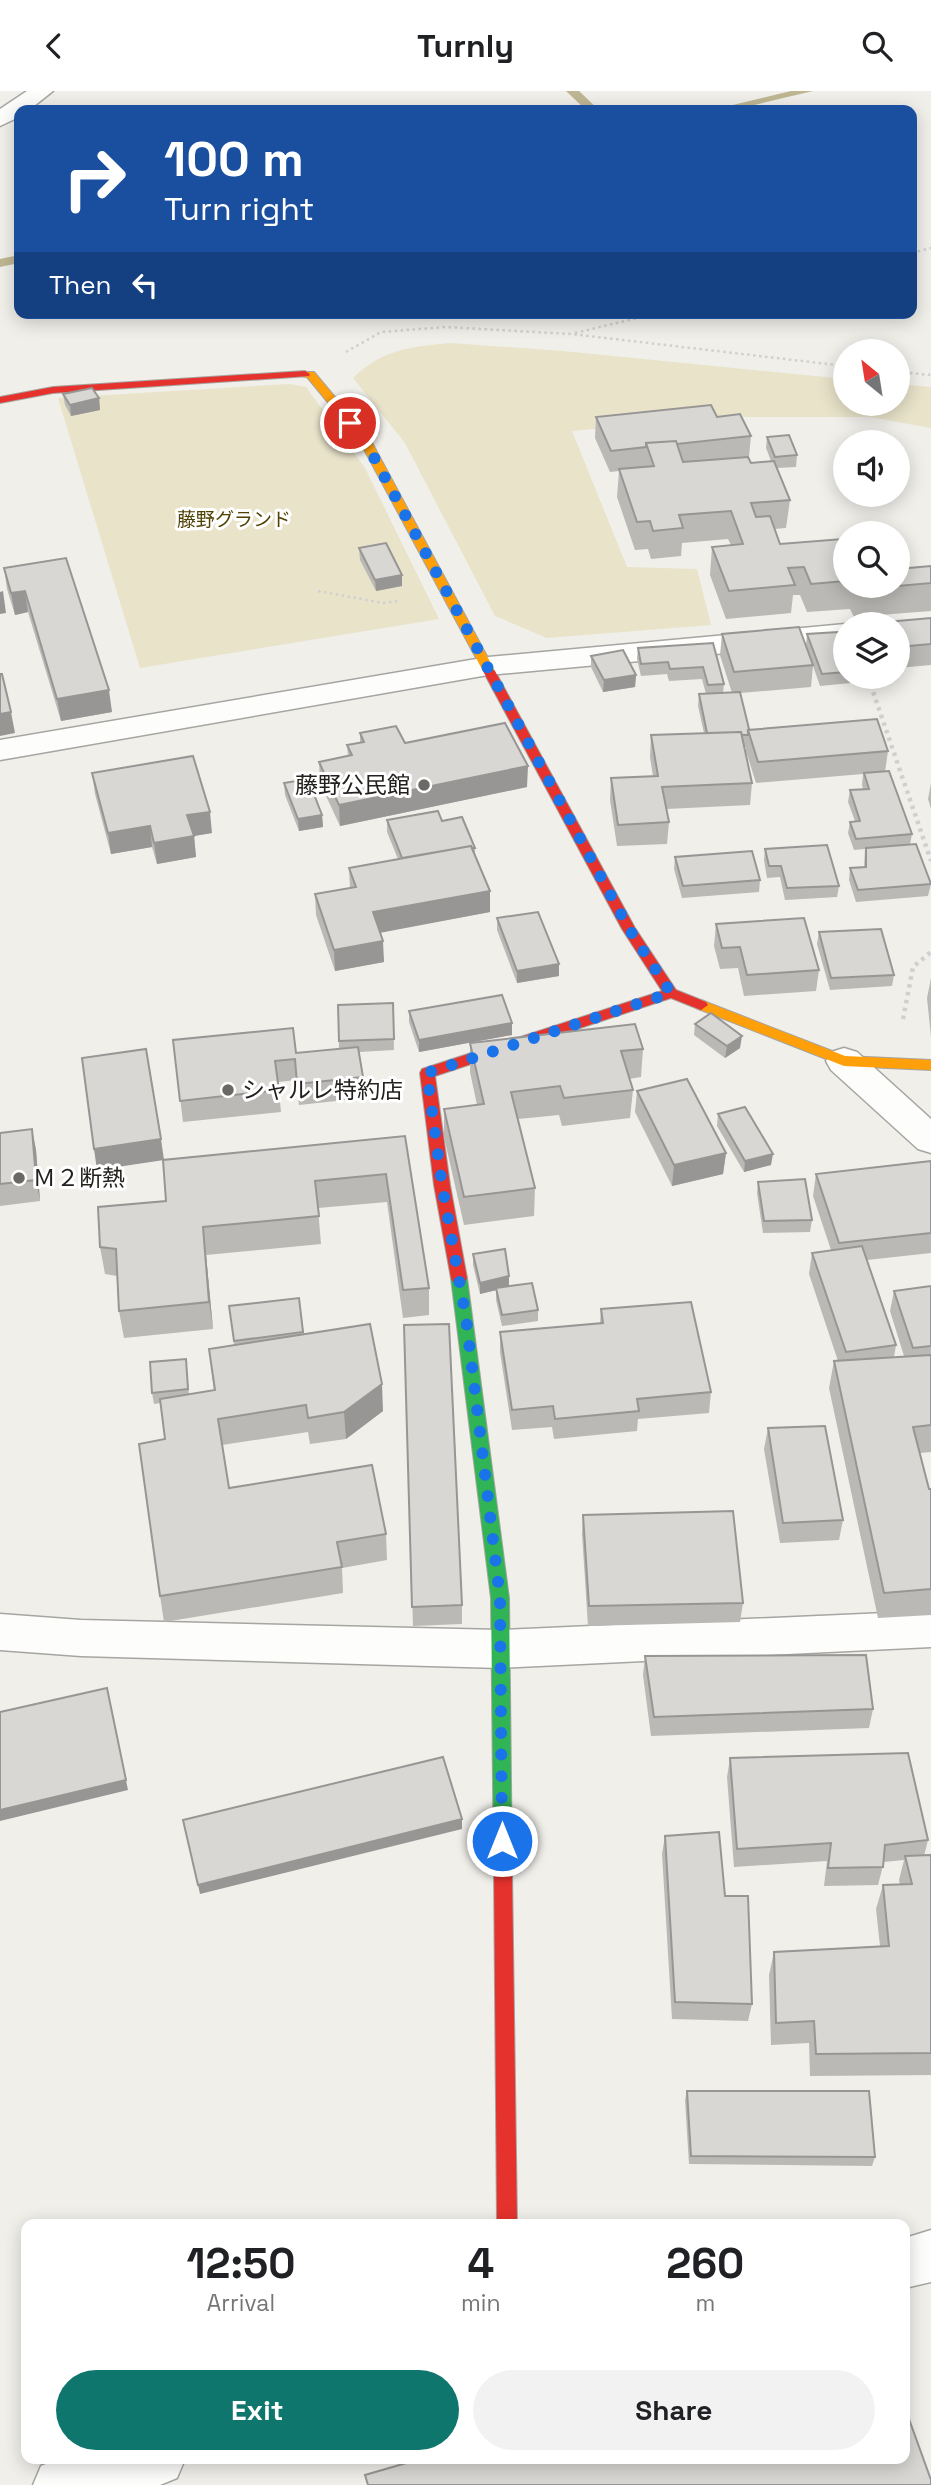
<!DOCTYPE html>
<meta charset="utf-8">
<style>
:root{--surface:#fff;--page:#f2f2f2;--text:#202124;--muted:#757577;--accent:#0f766e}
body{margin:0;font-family:"Space Grotesk","Noto Sans JP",sans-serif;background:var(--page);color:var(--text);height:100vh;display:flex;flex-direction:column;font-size:26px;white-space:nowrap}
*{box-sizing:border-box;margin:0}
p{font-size:23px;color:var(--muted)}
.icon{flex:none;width:38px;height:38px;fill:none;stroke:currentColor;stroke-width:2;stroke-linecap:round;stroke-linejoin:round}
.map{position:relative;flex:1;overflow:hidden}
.details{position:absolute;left:21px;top:2128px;width:889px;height:245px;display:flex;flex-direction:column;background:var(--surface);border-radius:14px;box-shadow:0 4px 18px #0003}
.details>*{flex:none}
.hud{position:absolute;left:14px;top:14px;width:903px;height:214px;border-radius:14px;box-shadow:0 4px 18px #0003;background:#1a4fa0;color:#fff;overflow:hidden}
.needle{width:46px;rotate:330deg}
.fabs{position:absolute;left:833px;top:248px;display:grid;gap:14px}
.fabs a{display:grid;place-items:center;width:77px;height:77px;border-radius:50%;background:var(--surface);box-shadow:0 4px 18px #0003;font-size:35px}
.pin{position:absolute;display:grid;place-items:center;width:60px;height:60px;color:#fff;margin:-30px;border:4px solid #fff;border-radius:50%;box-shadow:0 2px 7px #0007}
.me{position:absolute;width:77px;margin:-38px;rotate:0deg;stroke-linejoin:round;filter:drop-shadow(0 0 5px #0008)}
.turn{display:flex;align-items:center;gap:24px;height:147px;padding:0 35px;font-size:32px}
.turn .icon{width:91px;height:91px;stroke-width:2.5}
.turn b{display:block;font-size:49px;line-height:60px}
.then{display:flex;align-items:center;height:66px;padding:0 35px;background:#0003;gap:14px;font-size:26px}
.eta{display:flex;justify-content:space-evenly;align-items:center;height:119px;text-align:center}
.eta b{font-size:42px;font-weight:800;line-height:49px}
.primary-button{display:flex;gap:14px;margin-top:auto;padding:14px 35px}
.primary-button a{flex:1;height:80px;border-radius:42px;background:var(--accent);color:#fff;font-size:28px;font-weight:800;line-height:80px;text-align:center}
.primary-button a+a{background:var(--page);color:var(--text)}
header{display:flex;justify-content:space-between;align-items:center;height:91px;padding:0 35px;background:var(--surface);font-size:32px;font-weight:800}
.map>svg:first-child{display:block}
</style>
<header><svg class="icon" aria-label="back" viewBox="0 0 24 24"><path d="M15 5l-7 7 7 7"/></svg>Turnly<svg class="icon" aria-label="search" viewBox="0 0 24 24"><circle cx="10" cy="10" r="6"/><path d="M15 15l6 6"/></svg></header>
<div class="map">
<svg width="931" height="2394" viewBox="0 0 931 2394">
<rect width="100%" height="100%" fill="#f0efea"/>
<!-- green -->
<path fill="#e9e3ca" d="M450 252 563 260 845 288V313H898V293L931 296V337L870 326H725L572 340 627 476 697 478 711 534 547 547 495 525 405 352 353 287C383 258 410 256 450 252Z
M289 293 306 296 365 377 439 528 140 577 58 307Z"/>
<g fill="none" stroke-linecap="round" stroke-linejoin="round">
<!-- stream -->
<path fill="#bfb693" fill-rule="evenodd" d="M566 0H579L599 19H586Z
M791 0H813L733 19H712Z
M19 164V172L0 176V168Z"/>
<!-- street casing -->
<g stroke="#a6a5a1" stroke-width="3">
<path id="street" d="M27 0H53L29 19H19V26L0 35V18Z
M845 533 848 534H845V551L488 584 0 669V649L488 566Z
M844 957 857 961 931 1028V1062L918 1058 831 979 826 970 831 961Z
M931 1520V1556L500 1577 81 1565 0 1559V1523L81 1529 500 1539Z
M931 2139V2191L905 2197V2147Z
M58 2368H185L177 2387 160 2394H33L41 2375Z"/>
</g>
<!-- fast casing -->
<g stroke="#a6a5a1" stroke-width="2">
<path id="fast" d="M459 1181 465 1183 467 1187 509 1507 512 1782 510 1788 503 1791 496 1788 494 1782 491 1507 451 1187 453 1183Z"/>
</g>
<!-- slow casing -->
<g stroke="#a6a5a1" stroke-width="2">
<path id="slow" d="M301 281H314L370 348 495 580 493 583H485L483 580 359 349 307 286 301 285Z
M701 909 845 965 931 969V979L844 975 696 917 694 914 696 911Z"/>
</g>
<!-- jam casing -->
<g stroke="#a6a5a1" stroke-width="2">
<path id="jam" d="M305 280 310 283 309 285 53 302 0 312V306L53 296Z
M489 576 495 580 635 837 676 899 706 911 708 914 701 919 671 907 435 985 450 1094 467 1187 465 1191H453L451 1187 434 1094 420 982 422 978 662 900 622 838 483 580Z
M503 1773 510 1776 512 1782 517 2133H497L494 1782 496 1776Z"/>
</g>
<!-- path-far1 -->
<path stroke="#d1d0cf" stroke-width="2.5" stroke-dasharray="2.5 3.5" stroke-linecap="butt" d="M912 162 931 157
M575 242 658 222
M346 261 381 241 446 236 571 243 845 275
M898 281 931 284
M318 500 383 512 398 510"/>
<!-- path -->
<path stroke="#d1d0cf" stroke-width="4.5" stroke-dasharray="3.5 4.5" stroke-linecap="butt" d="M868 586 931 770
M903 928 913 876 931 861"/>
<!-- street -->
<use href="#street" fill="#fdfdfc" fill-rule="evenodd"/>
<!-- fast -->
<use href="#fast" fill="#30b455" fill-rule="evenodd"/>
<!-- slow -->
<use href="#slow" fill="#ff9f0a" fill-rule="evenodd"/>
<!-- jam -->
<use href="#jam" fill="#e5322d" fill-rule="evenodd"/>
</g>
<!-- wall -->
<path fill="#bab9b5" d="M63 303 99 307 100 319 71 325 65 314Z
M596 326H717L751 345 749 366 751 372 771 370 766 357 767 346 797 364 796 376 777 377 790 409 786 437 774 438 780 453 845 454V495H898L931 475V520L854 526 850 518 807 521 800 504H793L791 522 726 528 710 484 712 456 731 454 728 448 682 452 681 465 651 468 648 458 635 459 617 406 619 380 610 381 595 347Z
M359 457 402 484V495L376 500 360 469Z
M66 467 112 621 61 630 28 521 15 524 7 498 4 477Z
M931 527V574L898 577V534H886L887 531Z
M722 543 806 554 807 543 845 560V586H852L851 592 820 595 813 575 811 596 740 602 749 638 888 660 885 681 912 743 910 754 931 793 928 805 856 811 849 789 850 777 864 776 865 758 854 759 848 742 850 731 855 730 848 711 850 699 863 698 862 694 863 683 756 692 746 660V656H744L752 692 750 714 666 718 669 731 667 753 617 755 610 709 611 687 653 685 650 666 651 644 704 642 698 615 699 603H706L702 588 669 590 667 583 641 585 637 568 638 557 713 552 724 593 723 602H732L720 564Z
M591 565 636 584 635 596 603 601 591 576Z
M360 642 405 652 527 696 340 735 320 692 319 671 348 665 347 654 360 652Z
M92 682 212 742 194 745 196 766 157 773 152 756 111 763 95 703Z
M284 692 322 724 323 736 299 740 285 704Z
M931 692V718L928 708Z
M387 729 442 730 475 757V764L490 800V821L380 841 384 871 335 880 316 824 315 803 350 797 349 777 398 768 387 741Z
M765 758 839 795 837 806 785 809 780 786 767 787 764 769Z
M675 766 760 789 759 801 682 807 674 778Z
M497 827 559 885 517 892 497 839Z
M716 833 819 879 816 900 744 905 738 877 720 878 714 855Z
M819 841 894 884 892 895 830 899 817 853Z
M931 887V946L927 907Z
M393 912 394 959 359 961 363 986 364 1007 299 1014 296 989 278 991 281 1021 183 1031 173 949 296 962 339 958 338 914Z
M409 920 512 932V944L419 961 409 931Z
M695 933 740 957 725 967 694 944Z
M470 952 643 958 641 986 629 988 633 999 630 1027 562 1035 559 1024 518 1028 535 1097 534 1125 464 1134 444 1046V1018L477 1014 470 981Z
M637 1000 726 1062 723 1083 672 1095 635 1021Z
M718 1023 771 1074 744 1081 717 1035Z
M32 1038 36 1059 40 1110 0 1115V1042Z
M405 1045 429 1197V1224L403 1227 387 1111 318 1117 321 1153 206 1164 213 1238 124 1247 119 1220 117 1185 105 1183 100 1156 166 1110Z
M931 1070V1162L867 1169 896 1254 894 1266 904 1265 890 1220 894 1200 931 1195V1361L920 1362 929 1398H931V1524L878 1527 829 1297 834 1270H838L809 1183 812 1162 831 1159 813 1105 816 1083Z
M758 1091 812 1129 810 1141 763 1142 757 1102Z
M473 1163 509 1185V1196L538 1219V1230L502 1235 496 1209V1199L480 1203 473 1174Z
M299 1207 304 1243 383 1320 346 1348 310 1353 308 1341 222 1354 229 1397 386 1443 387 1469 342 1477 343 1502 164 1531 160 1505 165 1348 161 1312 154 1313 152 1302 187 1279 189 1304 214 1300 209 1258 234 1254 229 1215Z
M601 1218 711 1301 709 1322 638 1328 637 1340 554 1348 552 1336 512 1339 500 1261V1241L600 1232Z
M404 1234 462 1514V1533L413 1535Z
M768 1337 843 1429 839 1449 780 1452 764 1358Z
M583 1424 743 1512 740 1531 588 1535 582 1443Z
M645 1565 873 1618 869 1637 651 1645 643 1584Z
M730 1667 928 1749 924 1765 931 1764V1984L810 1985 809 1952 771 1954 769 1884 774 1861 880 1855 876 1818 883 1794H900L899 1789 904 1769 884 1771 878 1794 824 1795 827 1770 734 1776 727 1686Z
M665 1745 725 1805 752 1913 748 1930 672 1928 662 1763Z
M687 2000 875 2066 872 2075 689 2073 685 2009Z"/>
<!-- shaded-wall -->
<path fill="#979694" d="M99 307 100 319 71 325 70 314Z
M402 484V495L376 500 375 489Z
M3 500 6 522 0 523V501Z
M25 500 28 521 15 524 11 502Z
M636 584 635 596 603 601 604 589Z
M109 599 112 621 61 630 57 608Z
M11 621 15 642 0 645V623Z
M528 675 527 696 340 735 339 714Z
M210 721 212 742 194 745 196 766 157 773 154 752 187 724Z
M322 724 323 736 299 740 298 728Z
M150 735 152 756 111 763 108 742Z
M490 800V821L374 843 373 821Z
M383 850 384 871 335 880 334 859Z
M559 873V885L517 892V880Z
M512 932V944L419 961V949Z
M742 945 740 957 725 967 727 955Z
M32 1038 36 1059 40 1110 36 1089Z
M161 1048 164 1069 97 1079 94 1058Z
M726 1062 723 1083 672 1095 674 1074Z
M773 1063 771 1074 744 1081 745 1070Z
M203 1136 206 1164 213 1238 209 1211Z
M509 1185V1196L480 1203V1192Z
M382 1293 383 1320 346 1348 344 1321Z
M107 1597 128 1699 0 1730V1719Z
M462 1728V1738L200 1803 198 1794Z"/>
<!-- building -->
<path fill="#d8d7d3" stroke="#979694" stroke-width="2" d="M92 297 99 307 70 314 63 303Z
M711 314 717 326 740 323 751 345 677 353 676 350 646 352V356L611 360 596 326Z
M789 344 797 364 775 366 767 346Z
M676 350 683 371 748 366 751 372 774 370 790 409 751 412 756 426 770 425 780 453 843 448 845 454V490L811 493 804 476 788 477 795 494 729 500 712 456 743 453 731 420 679 424 683 437 653 440 650 430 637 431 619 378 654 375 646 352Z
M386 452 402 484 375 489 359 457Z
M66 467 109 599 57 608 25 500 11 502 4 477Z
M931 475V492L898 495V478Z
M857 495H892L858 498Z
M931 527V553L898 556V534H888L887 531Z
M799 536 813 574 734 581 722 543Z
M838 541 845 560V581L822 583 807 543Z
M713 552 724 593 708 594 703 576 670 578 668 571 641 573 638 557Z
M623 559 636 584 604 589 591 565Z
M0 583H2L11 621 0 623Z
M740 601 749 638 748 639V644H742L741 641 707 642 699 603Z
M877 628 888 660 758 671 748 639Z
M505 632 528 675 339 714 319 671 352 664 347 654 364 651 360 642 396 635 405 652Z
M741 641 752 692 662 696 669 731 618 734 611 687 658 685 651 644Z
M193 665 210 721 187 724 194 745 154 752 150 735 108 742 92 682Z
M889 680 912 743 856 748 850 731 860 730 850 699 869 698 864 682Z
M308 688 322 724 298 728 284 692Z
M438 720 442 730 462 726 475 757H472L471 755 402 767 387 729Z
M916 753 931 793 858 799 850 777 866 776V757Z
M827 754 839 795 787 797 781 775H769L765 758Z
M471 755 490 800 373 821 383 850 334 859 315 803 356 796 349 777Z
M752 760 760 789 683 795 675 766Z
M538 821 559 873 517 880 497 827Z
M804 827 819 879 747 884 740 856 722 857 716 833Z
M881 838 894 884 831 887 819 841Z
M502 904 512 932 419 949 409 920Z
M393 912 394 948 339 950 338 914Z
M711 922 742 945 727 955 695 933Z
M635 933 643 958 621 960 633 999 564 1007 560 995 511 1001 535 1097 464 1106 444 1018 484 1013 470 952Z
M293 937 296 962 358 956 363 986 297 993 295 968 275 970 279 999 180 1010 173 949Z
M146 958 161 1048 94 1058 82 967Z
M687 988 726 1062 674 1074 637 1000Z
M745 1016 773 1063 745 1070 718 1023Z
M32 1038 36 1089 0 1093V1042Z
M405 1045 429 1197 403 1199 386 1083 315 1090 319 1125 203 1136 209 1211 119 1220 116 1158 100 1156 98 1116 166 1110 163 1069Z
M931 1070V1142L839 1152 816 1083Z
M805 1088 812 1129 764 1130 758 1091Z
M862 1155 896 1254 846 1261 812 1162Z
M505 1158 509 1185 480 1192 473 1163Z
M532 1192 538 1219 502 1224 496 1197Z
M931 1195V1255L913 1257 894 1200Z
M299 1207 303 1241 234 1250 229 1215Z
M691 1211 711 1301 637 1308 639 1320 555 1328 553 1315 512 1319 500 1241 603 1232 601 1218Z
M370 1233 382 1293 344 1321 308 1327 306 1314 218 1328 229 1397 372 1374 386 1443 337 1451 342 1476 160 1505 139 1353 165 1348 160 1308 215 1299 209 1258Z
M449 1233 462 1514 412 1516 404 1234Z
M931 1264V1334L913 1336 929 1398H931V1498L884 1502 834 1270Z
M186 1268 188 1298 152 1302 150 1271Z
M825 1335 843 1429 783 1432 768 1337Z
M733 1420 743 1512 589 1515 583 1424Z
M866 1564 873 1618 654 1626 645 1565Z
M107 1597 126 1689 0 1719V1621Z
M908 1662 928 1749 885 1754 883 1776 828 1777 831 1752 737 1758 730 1667Z
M443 1666 462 1728 198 1794 183 1729Z
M719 1741 725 1805H748L752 1913 675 1911 665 1745Z
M931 1764V1962L816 1963 814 1930 776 1932 774 1861 889 1855 883 1794 912 1793 905 1765Z
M687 2000H869L875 2066 691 2065Z
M905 2317 931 2389V2394H368L365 2384 420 2368H905Z"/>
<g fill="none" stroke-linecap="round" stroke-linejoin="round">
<!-- route -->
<path stroke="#1a73e8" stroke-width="12" stroke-dasharray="0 21.6" d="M350 332 364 348 629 838 671 902 427 982 442 1094 466 1227 500 1507 502 1750"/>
</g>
<!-- markers -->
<g fill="#6a6965" stroke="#fff" stroke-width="2.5">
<circle cx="424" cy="694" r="7"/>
<circle cx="228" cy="999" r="7"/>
<circle cx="19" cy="1087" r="7"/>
</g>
<g text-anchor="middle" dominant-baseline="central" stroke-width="6" stroke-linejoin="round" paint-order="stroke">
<!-- far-park labels -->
<g font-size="19" fill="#504203" stroke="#fff">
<text x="234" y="428">藤野グランド</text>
</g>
<!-- poi labels -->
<g font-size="23" fill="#22211e" stroke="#fff" text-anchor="start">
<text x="410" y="694" text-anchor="end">藤野公民館</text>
<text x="242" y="999">シャルレ特約店</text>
<text x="33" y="1087">Ｍ２断熱</text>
</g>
</g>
</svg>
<div class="fabs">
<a><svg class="needle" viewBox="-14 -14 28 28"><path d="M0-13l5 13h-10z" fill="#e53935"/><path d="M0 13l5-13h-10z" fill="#757577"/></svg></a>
<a><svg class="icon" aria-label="sound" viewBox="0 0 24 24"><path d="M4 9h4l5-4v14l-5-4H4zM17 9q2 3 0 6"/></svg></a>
<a><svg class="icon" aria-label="search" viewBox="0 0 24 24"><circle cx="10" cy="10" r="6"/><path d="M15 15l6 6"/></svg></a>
<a><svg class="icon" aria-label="layers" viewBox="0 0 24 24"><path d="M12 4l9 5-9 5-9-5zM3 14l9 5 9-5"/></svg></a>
</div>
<div class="pin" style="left:350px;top:332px;background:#d93025"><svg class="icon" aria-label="arrive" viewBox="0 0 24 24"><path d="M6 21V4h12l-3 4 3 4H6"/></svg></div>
<svg class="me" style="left:502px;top:1750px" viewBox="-20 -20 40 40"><circle r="17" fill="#1a73e8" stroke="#fff" stroke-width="3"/><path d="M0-11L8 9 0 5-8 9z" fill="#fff"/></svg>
<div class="hud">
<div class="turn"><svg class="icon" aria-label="right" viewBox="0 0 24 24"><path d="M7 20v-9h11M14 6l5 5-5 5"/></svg><div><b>100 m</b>Turn right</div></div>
<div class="then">Then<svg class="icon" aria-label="left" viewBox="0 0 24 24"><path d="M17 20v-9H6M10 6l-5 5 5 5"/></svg></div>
</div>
<section class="details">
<div class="eta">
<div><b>12:50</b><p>Arrival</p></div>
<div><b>4</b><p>min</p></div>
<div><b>260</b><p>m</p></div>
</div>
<div class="primary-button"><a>Exit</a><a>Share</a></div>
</section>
</div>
